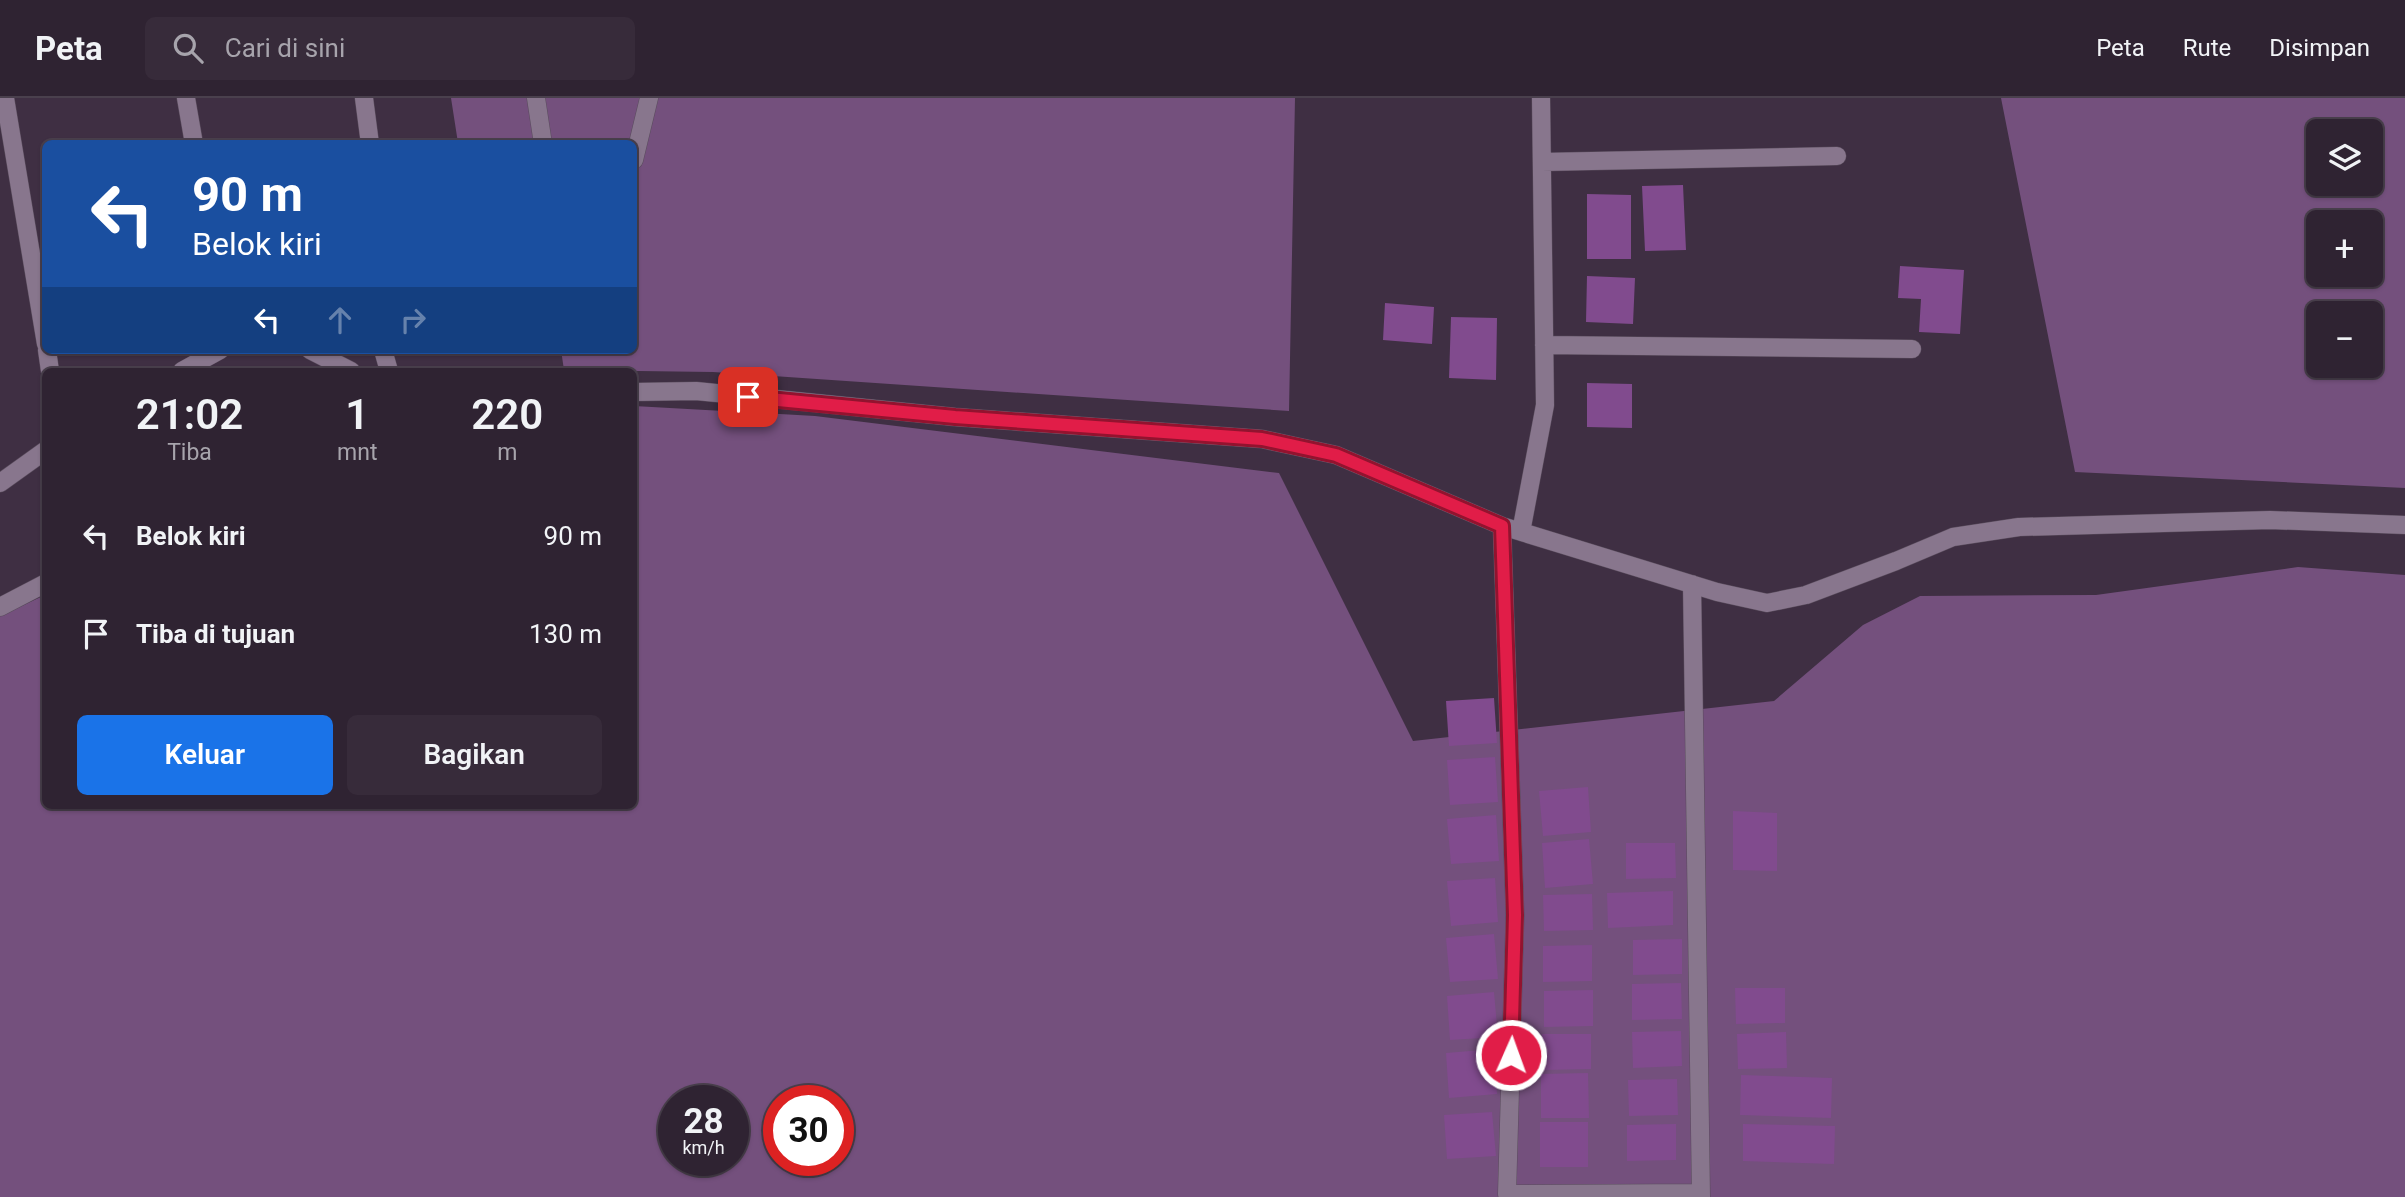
<!DOCTYPE html>
<html lang="id">
<meta charset="utf-8">
<style>
:root{--surface:#2f2332;--page:#372b3a;--text:#f1f3f6;--muted:#a7a4ac;--line:#4a404d;--accent:#1a73e8}
body{margin:0;font-family:Roboto,sans-serif;background:var(--page);color:var(--text);height:100vh;display:flex;flex-direction:column;font-size:26px;white-space:nowrap}
*{box-sizing:border-box;margin:0}
p{font-size:23px;color:var(--muted)}
.icon{flex:none;width:38px;height:38px;fill:none;stroke:currentColor;stroke-width:2;stroke-linecap:round;stroke-linejoin:round}
.map{position:relative;flex:1;overflow:hidden}
.panel{position:absolute;left:42px;top:270px;width:595px;height:441px;display:flex;flex-direction:column;background:var(--surface);border-radius:10px;box-shadow:0 2px 5px #0004,0 0 0 2px var(--line)}
.panel>*{flex:none}
.guide{position:absolute;left:42px;top:42px;width:595px;height:214px;border-radius:10px;box-shadow:0 2px 5px #0004,0 0 0 2px var(--line);background:#1a4fa0;color:#fff;overflow:hidden}
.controls{position:absolute;left:2306px;top:21px;display:grid;gap:14px}
.controls a{display:grid;place-items:center;width:77px;height:77px;border-radius:10px;background:var(--surface);box-shadow:0 2px 5px #0004,0 0 0 2px var(--line);font-size:35px}
.speed{position:absolute;left:658px;top:987px;display:flex;gap:14px;font-size:35px;font-weight:700;text-align:center}
.speed>*{display:grid;place-content:center;width:91px;height:91px;border-radius:50%;background:var(--surface);box-shadow:0 2px 5px #0004,0 0 0 2px var(--line);line-height:1}
.speed small{font-size:18px;font-weight:400}
.speed .limit{border:10px solid #d22;background:#fff;color:#111}
.pin{position:absolute;display:grid;place-items:center;width:60px;height:60px;color:#fff;margin:-30px;border-radius:14px;box-shadow:0 4px 10px #0006}
.me{position:absolute;width:77px;margin:-38px;rotate:2deg;stroke-linejoin:round;filter:drop-shadow(0 0 5px #0008)}
.turn{display:flex;align-items:center;gap:24px;height:147px;padding:0 35px;font-size:32px}
.turn .icon{width:91px;height:91px;stroke-width:2.5}
.turn b{display:block;font-size:49px;line-height:60px}
.lanes{display:flex;align-items:center;height:66px;padding:0 35px;background:#0003;justify-content:center;gap:35px;direction:ltr}
.lanes .off{opacity:.35}
.eta{display:flex;justify-content:space-evenly;align-items:center;height:119px;text-align:center}
.eta b{font-size:42px;font-weight:600;line-height:49px}
.cta{display:flex;gap:14px;margin-top:auto;padding:14px 35px}
.cta a{flex:1;height:80px;border-radius:10px;background:var(--accent);color:#fff;font-size:28px;font-weight:600;line-height:80px;text-align:center}
.cta a+a{background:var(--page);color:var(--text)}
ul{padding:0;list-style:none}
li{display:flex;align-items:center;gap:21px;height:98px;padding:0 35px}
li div{flex:1}
li b{display:block;font-size:26px}
li em{font-style:normal}
header{display:flex;align-items:center;gap:42px;box-sizing:border-box;height:98px;padding:0 35px;background:var(--surface);border-bottom:2px solid var(--line)}
header strong{font-size:33px}
nav{display:flex;gap:38px;margin-inline-start:auto;font-size:24px}
.search{width:490px;height:63px;background:var(--page);display:flex;align-items:center;gap:18px;box-sizing:border-box;padding:0 24px;border-radius:10px;color:var(--muted);font-size:26px}
.map>svg:first-child{display:block}
</style>
<header>
<strong>Peta</strong>
<div class="search"><svg class="icon" aria-label="search" viewBox="0 0 24 24"><circle cx="10" cy="10" r="6"/><path d="M15 15l6 6"/></svg>Cari di sini</div>
<nav><a>Peta</a><a>Rute</a><a>Disimpan</a></nav>
</header>
<div class="map">
<svg width="2405" height="1099" viewBox="0 0 2405 1099">
<rect width="100%" height="100%" fill="#3f2f43"/>
<!-- green -->
<path fill="#74507d" fill-rule="evenodd" d="M451 0H1295L1289 313 713 274 564 272 561 252H634V46L458 45Z
M2001 0H2405V390L2075 374ZM2319 33H2371V86H2319ZM2319 124H2371V177H2319ZM2319 215H2371V268H2319Z
M634 308 815 318 1279 375 1413 643 1774 603 1863 527 1920 498 2096 497 2298 469 2405 477V1099H0V518L45 497 46 707H634ZM674 1003H733V1062H674ZM779 1003H838V1062H779Z"/>
<!-- building -->
<path fill="#814b8e" d="M1683 87 1686 152 1645 153 1642 88Z
M1587 96 1631 97V161H1587Z
M1900 168 1964 172 1960 236 1919 234 1921 201 1898 200Z
M1587 178 1635 180 1633 226 1586 224Z
M1385 205 1434 209 1432 246 1383 242Z
M1451 219 1497 220 1496 282 1449 280Z
M1587 285 1632 286V330L1587 329Z
M1494 600 1497 645 1449 648 1446 603Z
M1495 659 1498 704 1450 707 1447 662Z
M1588 689 1591 734 1543 738 1539 693Z
M1733 713 1777 715V773L1733 772Z
M1496 717 1499 763 1451 766 1447 721Z
M1589 741 1593 786 1545 790 1542 745Z
M1626 745H1675L1676 780 1626 781Z
M1495 780 1498 824 1451 828 1447 783Z
M1673 793V827L1608 830 1607 795Z
M1592 796 1593 832 1544 833 1543 797Z
M1494 836 1498 881 1450 884 1446 840Z
M1682 841V876L1633 877V842Z
M1592 847V883L1543 884V848Z
M1681 885 1682 921 1632 922V886Z
M1735 890H1785V925L1736 926Z
M1593 892V928L1544 929V893Z
M1494 894 1498 939 1450 942 1447 898Z
M1681 933 1682 968 1633 970 1632 934Z
M1786 934 1787 970 1738 971 1737 936Z
M1542 936H1591V971L1543 972Z
M1494 951 1497 996 1449 1000 1446 955Z
M1588 975 1589 1020H1541V976Z
M1741 977 1832 980 1831 1020 1740 1017Z
M1677 981 1678 1017 1629 1018 1628 982Z
M1492 1014 1496 1058 1447 1061 1444 1017Z
M1540 1024H1588V1069H1540Z
M1676 1026V1062L1627 1063V1027Z
M1743 1026 1835 1028 1834 1066 1743 1063Z"/>
<g fill="none" stroke-linecap="round" stroke-linejoin="round">
<!-- minor casing -->
<g stroke="#5a4d5d" stroke-width="19">
<path id="minor" d="M5 0 46 246
M186 0 194 46
M364 0 370 46
M536 0 543 46
M634 62 649 0
M1542 64 1837 58
M1544 247 1912 251
M47 252 50 273
M310 252 351 273
M383 252 389 273
M182 273 220 252
M634 294 696 293 955 319 1262 341 1336 357 1502 428 1717 494 1767 505 1806 497 1896 463 1953 439 2019 429 2270 422 2405 427
M0 385 46 352
M1502 428 1515 817 1507 1096 1701 1095
M1521 434 1545 307 1541 0
M1692 486 1701 1099
M0 509 46 485"/>
</g>
<!-- minor -->
<use href="#minor" stroke="#88768d" stroke-width="18"/>
</g>
<g fill="none" stroke-linecap="round" stroke-linejoin="round">
<!-- route casing -->
<g stroke="#92132f" stroke-width="18">
<path id="route" d="M748 299 955 319 1262 341 1336 357 1502 428 1515 817 1511 957"/>
</g>
<!-- route -->
<use href="#route" stroke="#e11d48" stroke-width="12"/>
</g>
</svg>
<div class="controls">
<a><svg class="icon" aria-label="layers" viewBox="0 0 24 24"><path d="M12 4l9 5-9 5-9-5zM3 14l9 5 9-5"/></svg></a>
<a>+</a>
<a>−</a>
</div>
<div class="speed"><div>28<small>km/h</small></div><div class="limit">30</div></div>
<div class="pin" style="left:748px;top:299px;background:#d93025"><svg class="icon" aria-label="arrive" viewBox="0 0 24 24"><path d="M6 21V4h12l-3 4 3 4H6"/></svg></div>
<svg class="me" style="left:1511px;top:957px" viewBox="-20 -20 40 40"><circle r="17" fill="#e11d48" stroke="#fff" stroke-width="3"/><path d="M0-11L8 9 0 5-8 9z" fill="#fff"/></svg>
<div class="guide">
<div class="turn"><svg class="icon" aria-label="left" viewBox="0 0 24 24"><path d="M17 20v-9H6M10 6l-5 5 5 5"/></svg><div><b>90 m</b>Belok kiri</div></div>
<div class="lanes"><svg class="icon" aria-label="left" viewBox="0 0 24 24"><path d="M17 20v-9H6M10 6l-5 5 5 5"/></svg><svg class="icon off" aria-label="ahead" viewBox="0 0 24 24"><path d="M12 20V5M6 11l6-6 6 6"/></svg><svg class="icon off" aria-label="right" viewBox="0 0 24 24"><path d="M7 20v-9h11M14 6l5 5-5 5"/></svg></div>
</div>
<section class="panel">
<div class="eta">
<div><b>21:02</b><p>Tiba</p></div>
<div><b>1</b><p>mnt</p></div>
<div><b>220</b><p>m</p></div>
</div>
<ul>
<li><svg class="icon" aria-label="left" viewBox="0 0 24 24"><path d="M17 20v-9H6M10 6l-5 5 5 5"/></svg><div><b>Belok kiri</b></div><em>90 m</em></li>
<li><svg class="icon" aria-label="arrive" viewBox="0 0 24 24"><path d="M6 21V4h12l-3 4 3 4H6"/></svg><div><b>Tiba di tujuan</b></div><em>130 m</em></li>
</ul>
<div class="cta"><a>Keluar</a><a>Bagikan</a></div>
</section>
</div>
